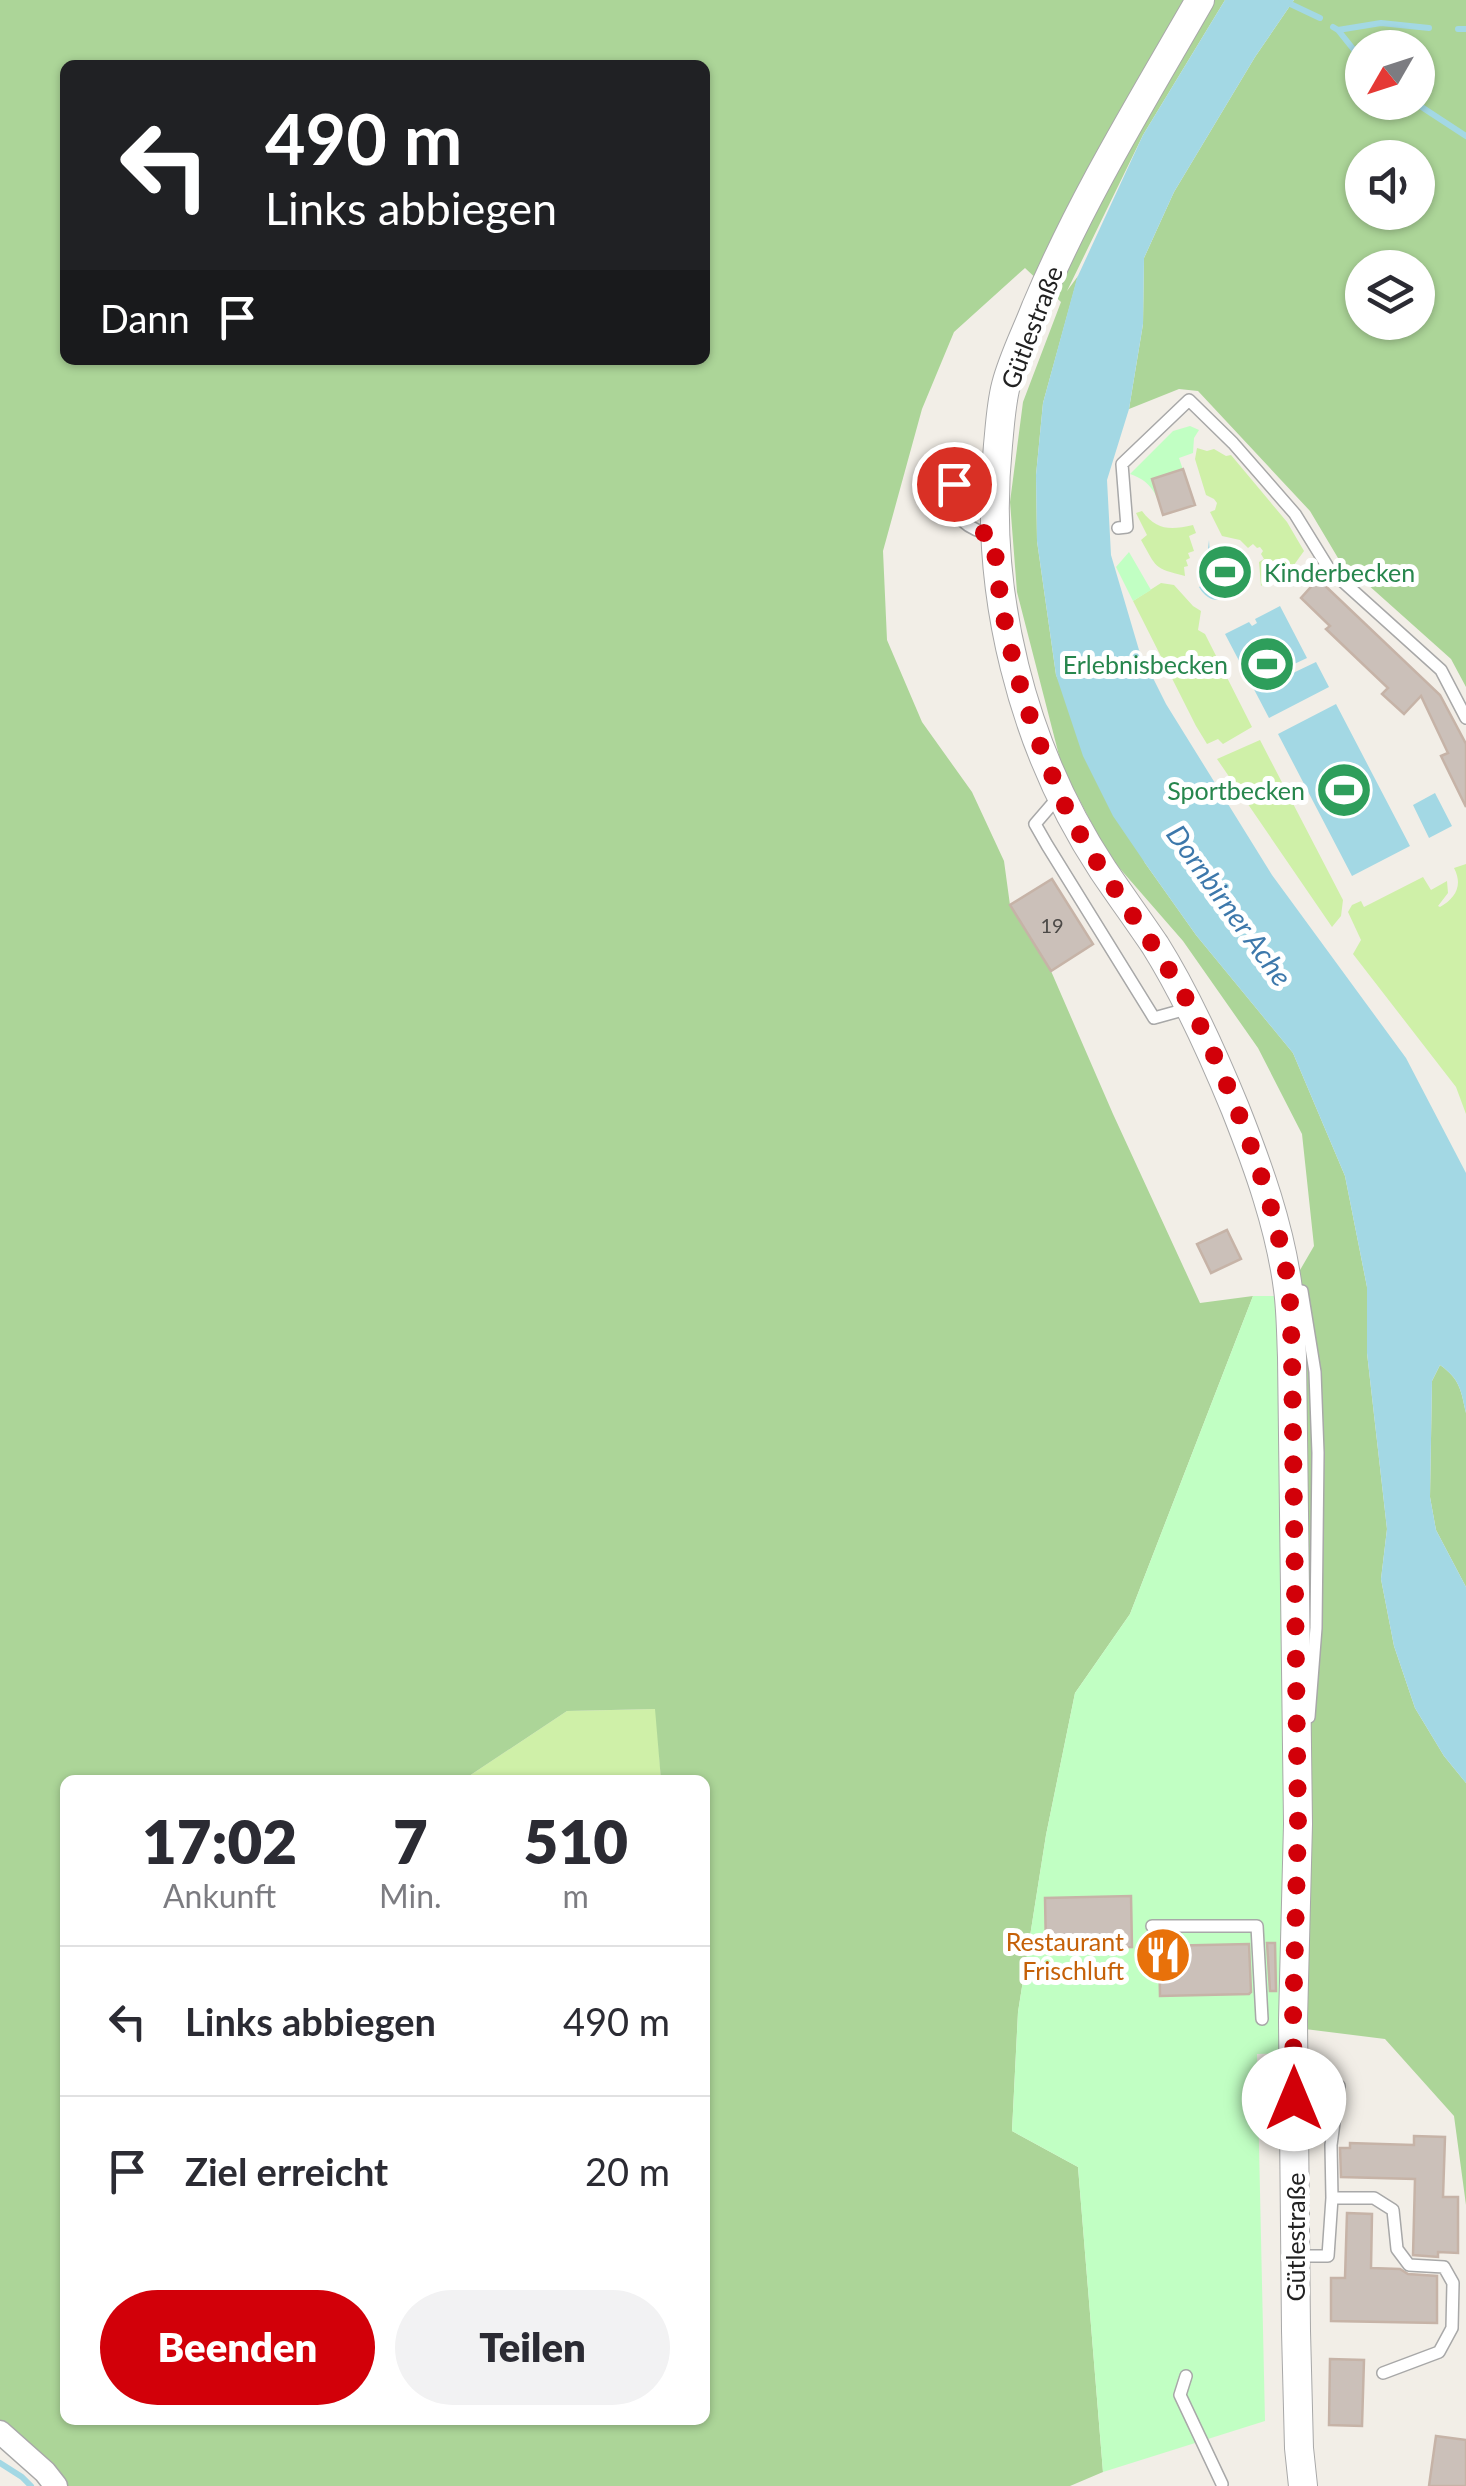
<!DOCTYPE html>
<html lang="de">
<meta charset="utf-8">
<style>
:root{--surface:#fff;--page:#f2f2f3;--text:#2b2b33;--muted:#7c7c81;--line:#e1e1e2;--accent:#d20009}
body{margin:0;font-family:Lato,sans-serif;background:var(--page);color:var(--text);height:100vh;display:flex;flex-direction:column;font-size:38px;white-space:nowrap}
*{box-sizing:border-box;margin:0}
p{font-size:32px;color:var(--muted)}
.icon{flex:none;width:55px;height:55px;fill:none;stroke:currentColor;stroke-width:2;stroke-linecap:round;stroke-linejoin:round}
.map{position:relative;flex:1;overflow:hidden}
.details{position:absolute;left:60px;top:1775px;width:650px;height:650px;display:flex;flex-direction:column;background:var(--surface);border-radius:15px;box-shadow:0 2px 8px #0004}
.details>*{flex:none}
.guide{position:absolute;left:60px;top:60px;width:650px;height:305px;border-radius:15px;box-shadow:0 2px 8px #0004;background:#202124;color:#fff;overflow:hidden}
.needle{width:65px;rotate:231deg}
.fabs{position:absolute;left:1345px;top:30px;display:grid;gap:20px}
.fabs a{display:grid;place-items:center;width:90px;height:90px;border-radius:50%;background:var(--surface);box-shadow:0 2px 8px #0004;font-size:50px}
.pin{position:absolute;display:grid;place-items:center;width:85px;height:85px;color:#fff;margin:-42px;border:5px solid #fff;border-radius:50%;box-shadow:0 2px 10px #0007}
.me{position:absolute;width:110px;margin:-55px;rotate:0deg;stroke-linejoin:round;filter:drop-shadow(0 0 8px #0008)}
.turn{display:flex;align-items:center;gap:35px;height:210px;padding:0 40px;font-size:45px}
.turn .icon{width:130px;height:130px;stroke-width:2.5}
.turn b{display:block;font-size:70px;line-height:85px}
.then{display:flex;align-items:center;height:95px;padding:0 40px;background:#0003;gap:20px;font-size:38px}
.eta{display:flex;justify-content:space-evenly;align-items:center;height:170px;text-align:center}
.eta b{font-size:60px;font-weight:800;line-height:70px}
.cta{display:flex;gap:20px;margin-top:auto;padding:20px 40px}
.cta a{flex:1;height:115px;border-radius:60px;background:var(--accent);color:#fff;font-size:40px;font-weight:800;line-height:115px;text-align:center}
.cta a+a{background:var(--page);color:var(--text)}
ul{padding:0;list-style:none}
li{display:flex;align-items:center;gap:30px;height:150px;padding:0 40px;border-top:2px solid var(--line)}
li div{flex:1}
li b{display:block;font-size:38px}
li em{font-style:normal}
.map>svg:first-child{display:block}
</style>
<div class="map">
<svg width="1466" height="2486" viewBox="0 0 1466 2486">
<rect width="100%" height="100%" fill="#f2eee7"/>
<!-- grass -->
<path fill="#cff0a8" d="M1197 448 1207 451 1214 449 1226 456 1231 455 1287 522 1304 551 1286 576 1274 575 1261 586 1259 562 1264 559 1261 554 1263 551 1260 547 1257 548 1253 544 1248 548 1240 540 1222 536 1210 512 1215 510 1217 503 1214 499 1206 495 1195 459Z
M1142 511C1157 531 1171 530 1193 525L1196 533 1189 536 1194 551 1188 553 1190 558 1186 560 1188 566 1184 567 1185 576C1153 568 1157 568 1141 540L1147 535 1136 513Z
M1161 583 1174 585 1193 606 1201 611 1198 630 1205 634 1252 727 1223 744 1218 739 1207 744 1196 726 1133 601Z
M1260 740 1343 900 1341 916 1332 927 1217 759Z
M1466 864V1114L1456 1087 1353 954 1361 940 1348 912 1352 905 1361 901 1364 907 1423 877 1431 890 1447 881 1448 893 1438 906 1440 907C1456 898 1463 885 1454 868Z
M656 1709 661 1780H463L567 1711Z"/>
<!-- forest -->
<path fill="#acd598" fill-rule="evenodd" d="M0 0H1225L1143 135 1067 291 1078 276 1043 403 1036 475 1037 541 1056 675 1145 863 1196 935 1293 1053 1345 1176 1367 1287V1353L1387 1529 1381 1579 1394 1646 1415 1708 1444 1756 1466 1783V2205L1454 2116 1385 2039 1289 2027 1285 1296 1314 1246 1302 1134 1258 1048 1183 941 1109 856 1062 767 1017 592 1010 502 1023 402 1061 302 1025 268 954 332 922 409 883 551 887 640 922 722 972 792 1004 861 1010 905 1051 971 1113 1114 1200 1303 1253 1296 1130 1614 1075 1693 1046 1835 1018 2012 1012 2131 1078 2167 1103 2472 1070 2486H67L0 2438ZM65 65H705V360H65ZM655 1709 661 1780H705V2420H65V1780H463L567 1711Z
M1294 0H1466V687L1451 659 1338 558 1310 511 1198 391 1179 389 1129 409 1143 324 1144 258 1174 192 1255 57ZM1362 48H1418V102H1362ZM1362 158H1418V212H1362ZM1362 268H1418V322H1362Z
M1440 1365C1460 1379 1461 1390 1466 1413V1587L1436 1530 1430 1497 1432 1381Z"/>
<!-- park -->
<path fill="#c1ffc3" d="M1190 426 1199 430 1194 438 1193 453 1179 458 1195 505 1163 515C1157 494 1151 481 1130 474L1173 431Z
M1129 552 1151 590 1133 601 1116 567Z
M1253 1296H1285L1290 2053 1257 2054 1265 2421 1103 2472 1078 2167 1012 2131 1018 2012 1046 1835 1075 1693 1130 1614Z"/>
<!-- water -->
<path fill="#a3d8e4" d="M1225 0H1294L1255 57 1174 192 1144 258 1143 324 1129 409 1107 480 1111 555 1139 650 1166 704 1272 875 1406 1058 1466 1173V1413C1461 1390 1460 1379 1440 1365L1432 1381 1430 1497 1436 1530 1466 1587V1783L1444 1756 1415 1708 1394 1646 1381 1579 1387 1529 1367 1353V1287L1345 1176 1293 1053 1196 935 1145 863 1113 816 1083 756 1056 675 1037 541 1036 475 1043 403 1077 278 1143 135Z
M1209 540 1210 555 1214 554 1230 570 1240 564 1244 574 1241 587C1229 601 1210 607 1199 587L1208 582 1204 559 1207 557Z
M1280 606 1307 658 1290 666 1293 673 1316 662 1329 687 1269 718 1225 634 1249 622 1252 626 1257 623 1255 619Z
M1336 704 1410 846 1352 876 1278 734Z
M1435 793 1452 826 1429 838 1413 805Z"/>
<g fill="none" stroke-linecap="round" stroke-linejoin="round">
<!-- stream -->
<path stroke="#a3d8e4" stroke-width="6" d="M1282 0 1320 18
M1333 27 1338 30 1362 60
M1458 29H1466
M1338 30 1381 23 1429 28
M1414 102 1466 136
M0 2463 22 2477 31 2486"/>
</g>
<!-- building -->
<path fill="#cbc0b9" stroke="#c6b3a7" stroke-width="2.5" d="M1183 469 1195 505 1163 515 1152 479Z
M1318 579 1440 695 1466 744V807L1441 756 1448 753 1421 696 1404 714 1382 694 1388 688 1326 629 1330 626 1301 598Z
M1052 879 1093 944 1051 971 1010 905Z
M1227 1230 1241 1259 1211 1273 1197 1244Z
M1131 1896 1132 1947 1046 1949 1045 1898Z
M1267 1943H1275L1276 1991H1270Z
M1249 1944 1251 1992 1249 1994 1160 1996 1159 1946Z
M1414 2136 1445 2137 1443 2197H1458V2253L1438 2252V2257L1413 2255 1415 2179 1341 2177 1340 2148H1350V2143L1414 2145Z
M1347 2213 1372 2214 1371 2268 1400 2269 1408 2274 1437 2276V2323L1331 2321V2278H1345Z
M1330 2359 1364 2360 1362 2426 1329 2425Z
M1436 2436 1466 2440V2486H1429Z"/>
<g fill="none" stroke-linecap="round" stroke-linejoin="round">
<!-- service casing -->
<g stroke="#a8a8a8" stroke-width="14">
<path id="service" d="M1118 528 1127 527 1122 464 1189 400 1233 443 1295 514 1329 569 1441 670 1466 718
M995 535C972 532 942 514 954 487 956 480 963 472 971 470 978 468 988 470 996 470
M1060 795 1035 824 1047 845 1154 1018 1190 1008
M1293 1289 1302 1291 1315 1372 1318 1453 1316 1628 1309 1717
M1152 1926H1257L1262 2019
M1332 2198 1331 2145 1339 2086
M1295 2256H1328L1332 2198H1374L1393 2210 1397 2249 1409 2265 1444 2267 1453 2283 1452 2328 1439 2352 1383 2373
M1186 2376 1180 2395 1222 2484"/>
</g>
<!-- minor casing -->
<g stroke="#a8a8a8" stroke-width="25">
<path id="minor" d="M0 2432 45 2472 56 2486"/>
</g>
<!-- tertiary casing -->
<g stroke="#a8a8a8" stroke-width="30">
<path id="tertiary" d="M1200 0C1142 101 1081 200 1036 307 1026 333 1013 358 1006 385 1001 404 1000 425 998 445 983 592 1022 747 1103 870 1120 895 1138 920 1155 945 1187 996 1212 1052 1235 1108 1258 1166 1280 1227 1288 1289 1291 1311 1291 1335 1292 1357L1298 1824 1293 2020 1296 2331 1299 2448 1303 2486"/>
</g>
<!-- service -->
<use href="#service" stroke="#fff" stroke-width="11"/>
<!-- minor -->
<use href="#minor" stroke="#fff" stroke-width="22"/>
<!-- tertiary -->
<use href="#tertiary" stroke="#fff" stroke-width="28"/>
</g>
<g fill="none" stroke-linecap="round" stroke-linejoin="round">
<!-- route -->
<path stroke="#d20009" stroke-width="18" stroke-dasharray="0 32.4" d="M954 484C946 514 966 531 994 535 998 613 1018 690 1047 763 1055 781 1062 801 1071 818 1108 887 1160 947 1196 1017 1234 1094 1277 1204 1289 1289 1291 1311 1291 1335 1292 1357L1298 1824 1293 2020 1294 2099"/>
</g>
<!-- icons -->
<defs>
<g id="stadium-disc" transform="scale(2.875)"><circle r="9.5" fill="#2e9e5b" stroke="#fff"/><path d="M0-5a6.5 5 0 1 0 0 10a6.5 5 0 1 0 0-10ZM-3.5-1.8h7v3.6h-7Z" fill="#fff"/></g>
<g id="restaurant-disc" transform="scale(2.875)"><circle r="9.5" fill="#e8710a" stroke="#fff"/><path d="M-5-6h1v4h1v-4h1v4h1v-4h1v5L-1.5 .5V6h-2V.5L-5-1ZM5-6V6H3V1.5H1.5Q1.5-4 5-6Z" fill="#fff"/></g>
</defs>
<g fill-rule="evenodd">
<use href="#stadium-disc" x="1225" y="572"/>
<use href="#stadium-disc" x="1267" y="664"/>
<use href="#stadium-disc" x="1344" y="790"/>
<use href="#restaurant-disc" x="1163" y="1955"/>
</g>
<g text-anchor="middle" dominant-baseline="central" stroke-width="10" stroke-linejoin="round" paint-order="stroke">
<!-- number labels -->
<g font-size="20" fill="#4c4947">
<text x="1052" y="925">19</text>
</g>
<!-- street labels -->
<g font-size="25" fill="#212121" stroke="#fff">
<text transform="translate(1031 327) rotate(-69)">Gütlestraße</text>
<text transform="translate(1295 2237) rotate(-90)">Gütlestraße</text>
</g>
<!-- leisure labels -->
<g font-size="25" fill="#27864d" stroke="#fff" text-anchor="end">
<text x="1264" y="572" text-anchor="start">Kinderbecken</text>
<text x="1228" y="664">Erlebnisbecken</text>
<text x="1305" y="790">Sportbecken</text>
</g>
<!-- food labels -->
<g font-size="25" fill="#c56008" stroke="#fff" text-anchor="end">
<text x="1124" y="1941">Restaurant<tspan x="1124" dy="29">Frischluft</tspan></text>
</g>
<!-- water labels -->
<g font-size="28" font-style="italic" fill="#3d78ab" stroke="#fff">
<text transform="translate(1230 905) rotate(54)">Dornbirner Ache</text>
</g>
</g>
</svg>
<div class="fabs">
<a><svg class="needle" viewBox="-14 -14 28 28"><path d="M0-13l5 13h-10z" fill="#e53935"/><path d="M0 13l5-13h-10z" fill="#7c7c81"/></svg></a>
<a><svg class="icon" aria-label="sound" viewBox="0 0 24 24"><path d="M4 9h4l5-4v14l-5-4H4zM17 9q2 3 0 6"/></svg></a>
<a><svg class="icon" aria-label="layers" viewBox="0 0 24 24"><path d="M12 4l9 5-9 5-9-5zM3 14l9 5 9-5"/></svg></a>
</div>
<div class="pin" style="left:954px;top:484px;background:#d93025"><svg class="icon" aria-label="arrive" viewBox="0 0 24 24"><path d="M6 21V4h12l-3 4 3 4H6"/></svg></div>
<svg class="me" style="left:1294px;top:2099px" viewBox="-20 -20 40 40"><circle r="19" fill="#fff"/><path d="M0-13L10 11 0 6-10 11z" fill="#d20009"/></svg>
<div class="guide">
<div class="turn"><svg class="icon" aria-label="left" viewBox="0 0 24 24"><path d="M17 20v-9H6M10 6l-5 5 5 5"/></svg><div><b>490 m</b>Links abbiegen</div></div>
<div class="then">Dann<svg class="icon" aria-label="arrive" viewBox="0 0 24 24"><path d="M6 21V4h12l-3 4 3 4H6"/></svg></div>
</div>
<section class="details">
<div class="eta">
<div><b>17:02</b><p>Ankunft</p></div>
<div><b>7</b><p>Min.</p></div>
<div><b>510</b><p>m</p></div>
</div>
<ul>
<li><svg class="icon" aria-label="left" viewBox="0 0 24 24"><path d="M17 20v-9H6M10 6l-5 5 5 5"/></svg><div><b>Links abbiegen</b></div><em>490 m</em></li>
<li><svg class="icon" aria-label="arrive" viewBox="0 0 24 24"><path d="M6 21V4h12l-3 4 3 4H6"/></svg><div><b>Ziel erreicht</b></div><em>20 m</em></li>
</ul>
<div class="cta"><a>Beenden</a><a>Teilen</a></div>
</section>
</div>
